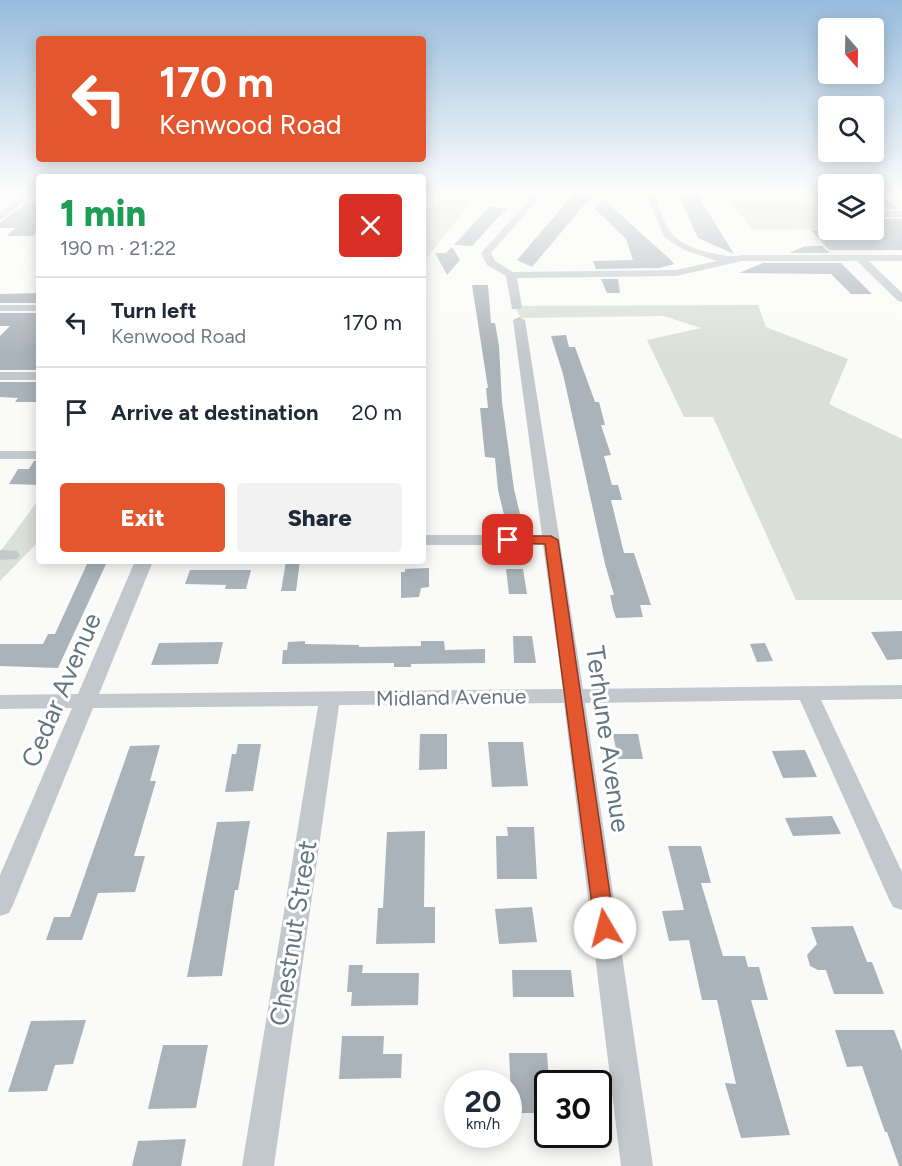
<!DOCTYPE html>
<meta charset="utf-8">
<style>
:root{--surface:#fff;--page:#f2f2f3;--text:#1f2937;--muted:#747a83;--line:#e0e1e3;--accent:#e4572e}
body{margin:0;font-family:Figtree,sans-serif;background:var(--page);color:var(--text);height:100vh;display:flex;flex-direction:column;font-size:22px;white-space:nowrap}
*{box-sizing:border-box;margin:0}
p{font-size:20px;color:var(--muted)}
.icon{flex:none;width:33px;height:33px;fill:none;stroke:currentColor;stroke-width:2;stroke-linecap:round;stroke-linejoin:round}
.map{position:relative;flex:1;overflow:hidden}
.sheet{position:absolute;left:36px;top:174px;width:390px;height:390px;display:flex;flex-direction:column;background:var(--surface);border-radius:6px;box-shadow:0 3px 15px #0003}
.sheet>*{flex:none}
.hud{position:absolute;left:36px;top:36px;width:390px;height:126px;border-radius:6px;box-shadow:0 3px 15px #0003;background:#e4572e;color:#fff;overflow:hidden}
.needle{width:39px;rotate:160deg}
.fabs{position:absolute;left:818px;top:18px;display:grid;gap:12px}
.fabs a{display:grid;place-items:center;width:66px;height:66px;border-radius:6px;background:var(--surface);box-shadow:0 3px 15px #0003;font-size:30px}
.speed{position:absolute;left:444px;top:1070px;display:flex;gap:12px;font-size:30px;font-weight:700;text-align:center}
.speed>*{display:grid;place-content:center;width:78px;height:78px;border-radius:50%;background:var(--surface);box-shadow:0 3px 15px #0003;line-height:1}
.speed small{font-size:15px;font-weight:400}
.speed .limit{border:3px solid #111;border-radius:9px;background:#fff;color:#111}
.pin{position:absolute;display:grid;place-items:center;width:51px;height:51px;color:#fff;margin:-26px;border-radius:12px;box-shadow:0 3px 9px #0006}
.me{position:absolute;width:66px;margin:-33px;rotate:352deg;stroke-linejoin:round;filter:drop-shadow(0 0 4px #0008)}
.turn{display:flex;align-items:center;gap:21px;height:126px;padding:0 24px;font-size:27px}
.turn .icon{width:78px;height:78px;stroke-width:2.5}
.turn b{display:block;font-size:42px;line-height:51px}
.round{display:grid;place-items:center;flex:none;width:63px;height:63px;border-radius:6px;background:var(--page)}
.summary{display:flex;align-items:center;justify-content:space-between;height:102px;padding:0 24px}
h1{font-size:36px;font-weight:800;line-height:45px;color:#1e9e55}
.button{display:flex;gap:12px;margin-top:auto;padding:12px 24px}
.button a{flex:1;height:69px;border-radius:6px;background:var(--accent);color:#fff;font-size:24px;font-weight:800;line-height:69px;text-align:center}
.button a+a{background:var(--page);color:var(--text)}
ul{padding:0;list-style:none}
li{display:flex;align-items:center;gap:18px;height:90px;padding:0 24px;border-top:2px solid var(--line)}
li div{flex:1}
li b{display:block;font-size:22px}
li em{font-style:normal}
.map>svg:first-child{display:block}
</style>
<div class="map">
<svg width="902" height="1166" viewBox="0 0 902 1166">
<rect width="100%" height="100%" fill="#fafaf8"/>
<!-- green -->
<path fill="#dadfd7" d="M442 191H497L471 203 423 262V210L437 204Z
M817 201 828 212V229L753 230 730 202Z
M758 305 766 327 848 359 829 404 902 439V600H796L713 417H684L647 340 701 328 664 316 521 318 514 306Z
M39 499V541L0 581V552Z"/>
<!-- building -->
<path fill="#aab3b9" d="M576 191H596L532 267 517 260Z
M677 191H695L734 254 698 238Z
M873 191H876L899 209H873Z
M603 199 671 260 674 264 659 268 596 269 593 261 633 260 626 239 594 208Z
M26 203H39V230L33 236H7L15 228H0V223Z
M489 207 507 208 472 246 454 245Z
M873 219H902V250H829L811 230H866L873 236Z
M805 246H822L830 253H789Z
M452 247 460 260 447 275 435 253H446Z
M763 263H841L872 294H851L831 274 739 273Z
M601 279H618L620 293H607Z
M472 285H488L491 323H495L499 346 502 402 514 489 522 522 506 523 498 490 495 458 485 457 480 408H488L486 388H488Z
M39 293V303H0V294Z
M0 313H39V370H0V336L10 326H0Z
M566 335 569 347H575L595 402H599L605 425H601L611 455 604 456 612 485H618L622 500H611L624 553H634L651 605H640L643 617 616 618 613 609 610 595H614L605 564 563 374 551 336Z
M0 382H39V402H15L18 398 0 397Z
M34 461H39V485L9 484 18 469H29Z
M286 561H300L296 591H281Z
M87 564H106L58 668 0 666V644H43L48 634H55Z
M429 568V587L421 588 419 597 401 598V572H405V569Z
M506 569H523L527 594H509Z
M190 570H251L246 589H225L226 585 185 584Z
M902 631V659L887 660 871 632Z
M513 636H532L536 663H514Z
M305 641V644L359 645V647L421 646V641H444L445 650 485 649V663L411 664V667H394V663L282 664 283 650H287L288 642Z
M223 642 218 664 151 665 159 643Z
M765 643 773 661 757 662 750 644Z
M420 734H447V769L419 770Z
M613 734H638L643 759H618Z
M488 742H523L528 786 492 787Z
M238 744H261L253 791 225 792 232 754H236Z
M160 745 150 781H156L134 856H145L135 892 98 893 82 940H46L54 917H70L130 746Z
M805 750 817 777 783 778 772 751Z
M832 816 841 834 793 836 785 818Z
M250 821 238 890H235L222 976 187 977 217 822Z
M507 827H534L537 879H497L496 836H508Z
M425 831 424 907H435V943L376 944 378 908H383L387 832Z
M668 846H701L711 883H701L723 956H745L748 967H759L768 1000H751L790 1135 741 1138 725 1083 736 1084 717 1000H702L689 940 669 941 662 911 684 910Z
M532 907 537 942 499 944 495 909Z
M853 926 867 962H872L884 994H834L826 970H818L810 966 807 955 817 944 811 927Z
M349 965H363L362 973H419L418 1005 351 1006 352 992H347Z
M512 970H571L574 997H513Z
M86 1020 73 1064 55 1065 47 1091 8 1092 31 1021Z
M835 1030H894L902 1051V1166H899L887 1132H885L862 1066 847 1067Z
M342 1036H384L383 1054H402L401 1078 339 1079Z
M163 1045H208L196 1108 148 1109Z
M509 1053H547L549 1083H548V1113H512Z
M186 1139 181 1166H132L138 1141Z"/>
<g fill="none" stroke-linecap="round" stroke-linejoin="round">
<!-- minor -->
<path fill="#c3c8cc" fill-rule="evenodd" d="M0 191H37L38 193 31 196 0 221V213L20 196 0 197Z
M423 191H436L423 196Z
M537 191H546L491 253 495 261 513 272 676 270 717 261 684 250 664 237 645 191H653C659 204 663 224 672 234 685 249 724 259 742 255H902V261H869L902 293V302L898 301 857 261H742L676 276 517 278 522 307 520 309H512L506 276 487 265 481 253Z
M873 211H902V217H873Z
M0 305H39V311H0Z
M519 317 525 320 583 689 902 685V699L821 700 902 872V910L893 907 889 899 800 700 585 703 653 1166H621L564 703 339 705 274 1166H242L318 706 93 708 13 905 9 913 0 916V875L72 708 0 709V695L78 694 135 561H153L99 694 563 689 543 545H423V535H542L513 320Z
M0 372H39V380H0Z
M0 451H39V459H0Z
M0 550 17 551 20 555 17 559 0 560Z"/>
</g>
<!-- sky -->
<linearGradient id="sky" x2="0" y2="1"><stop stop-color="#96bcdc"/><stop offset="0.54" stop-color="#fdfdfc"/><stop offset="1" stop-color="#fdfdfc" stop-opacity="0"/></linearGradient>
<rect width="902" height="354" fill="url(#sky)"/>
<!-- route -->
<path fill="#e4572e" stroke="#94391e" stroke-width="1.5" d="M508 536H551L558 540 615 928 612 935 605 937 598 935 595 928 545 544 504 543 502 540Z"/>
<g text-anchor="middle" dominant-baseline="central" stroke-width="6" stroke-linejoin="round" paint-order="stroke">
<!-- street labels -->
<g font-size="21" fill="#657683" stroke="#fff">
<text transform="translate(451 697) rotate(-1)">Midland Avenue</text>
</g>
<!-- near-street labels -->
<g font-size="26" fill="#657683" stroke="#fff">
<text transform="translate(61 690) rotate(-67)">Cedar Avenue</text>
<text transform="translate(608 739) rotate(82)">Terhune Avenue</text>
<text transform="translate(293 933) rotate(-81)">Chestnut Street</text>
</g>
</g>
</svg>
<div class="fabs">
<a><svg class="needle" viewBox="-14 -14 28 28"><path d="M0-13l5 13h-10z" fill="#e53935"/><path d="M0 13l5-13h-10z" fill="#747a83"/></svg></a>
<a><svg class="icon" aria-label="search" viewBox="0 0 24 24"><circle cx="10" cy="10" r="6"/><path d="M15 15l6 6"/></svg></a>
<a><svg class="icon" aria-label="layers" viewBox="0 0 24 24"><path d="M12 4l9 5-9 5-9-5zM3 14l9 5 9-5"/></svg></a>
</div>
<div class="speed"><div>20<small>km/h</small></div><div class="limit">30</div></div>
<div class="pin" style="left:508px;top:540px;background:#d93025"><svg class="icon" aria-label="arrive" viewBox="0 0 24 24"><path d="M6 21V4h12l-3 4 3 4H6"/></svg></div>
<svg class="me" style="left:605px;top:928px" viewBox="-20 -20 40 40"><circle r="19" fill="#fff"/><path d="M0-13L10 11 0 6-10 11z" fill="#e4572e"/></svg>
<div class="hud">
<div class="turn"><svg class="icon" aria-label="left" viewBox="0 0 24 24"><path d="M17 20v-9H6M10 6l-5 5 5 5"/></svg><div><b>170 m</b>Kenwood Road</div></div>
</div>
<section class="sheet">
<div class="summary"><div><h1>1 min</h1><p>190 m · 21:22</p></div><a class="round" style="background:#d93025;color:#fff"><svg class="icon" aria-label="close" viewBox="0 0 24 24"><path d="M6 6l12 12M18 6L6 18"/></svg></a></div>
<ul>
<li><svg class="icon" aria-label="left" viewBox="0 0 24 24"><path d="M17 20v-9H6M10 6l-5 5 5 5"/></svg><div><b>Turn left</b><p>Kenwood Road</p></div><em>170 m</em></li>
<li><svg class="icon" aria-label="arrive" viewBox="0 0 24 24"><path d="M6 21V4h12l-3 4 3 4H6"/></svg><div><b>Arrive at destination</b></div><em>20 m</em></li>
</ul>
<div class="button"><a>Exit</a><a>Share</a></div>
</section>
</div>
